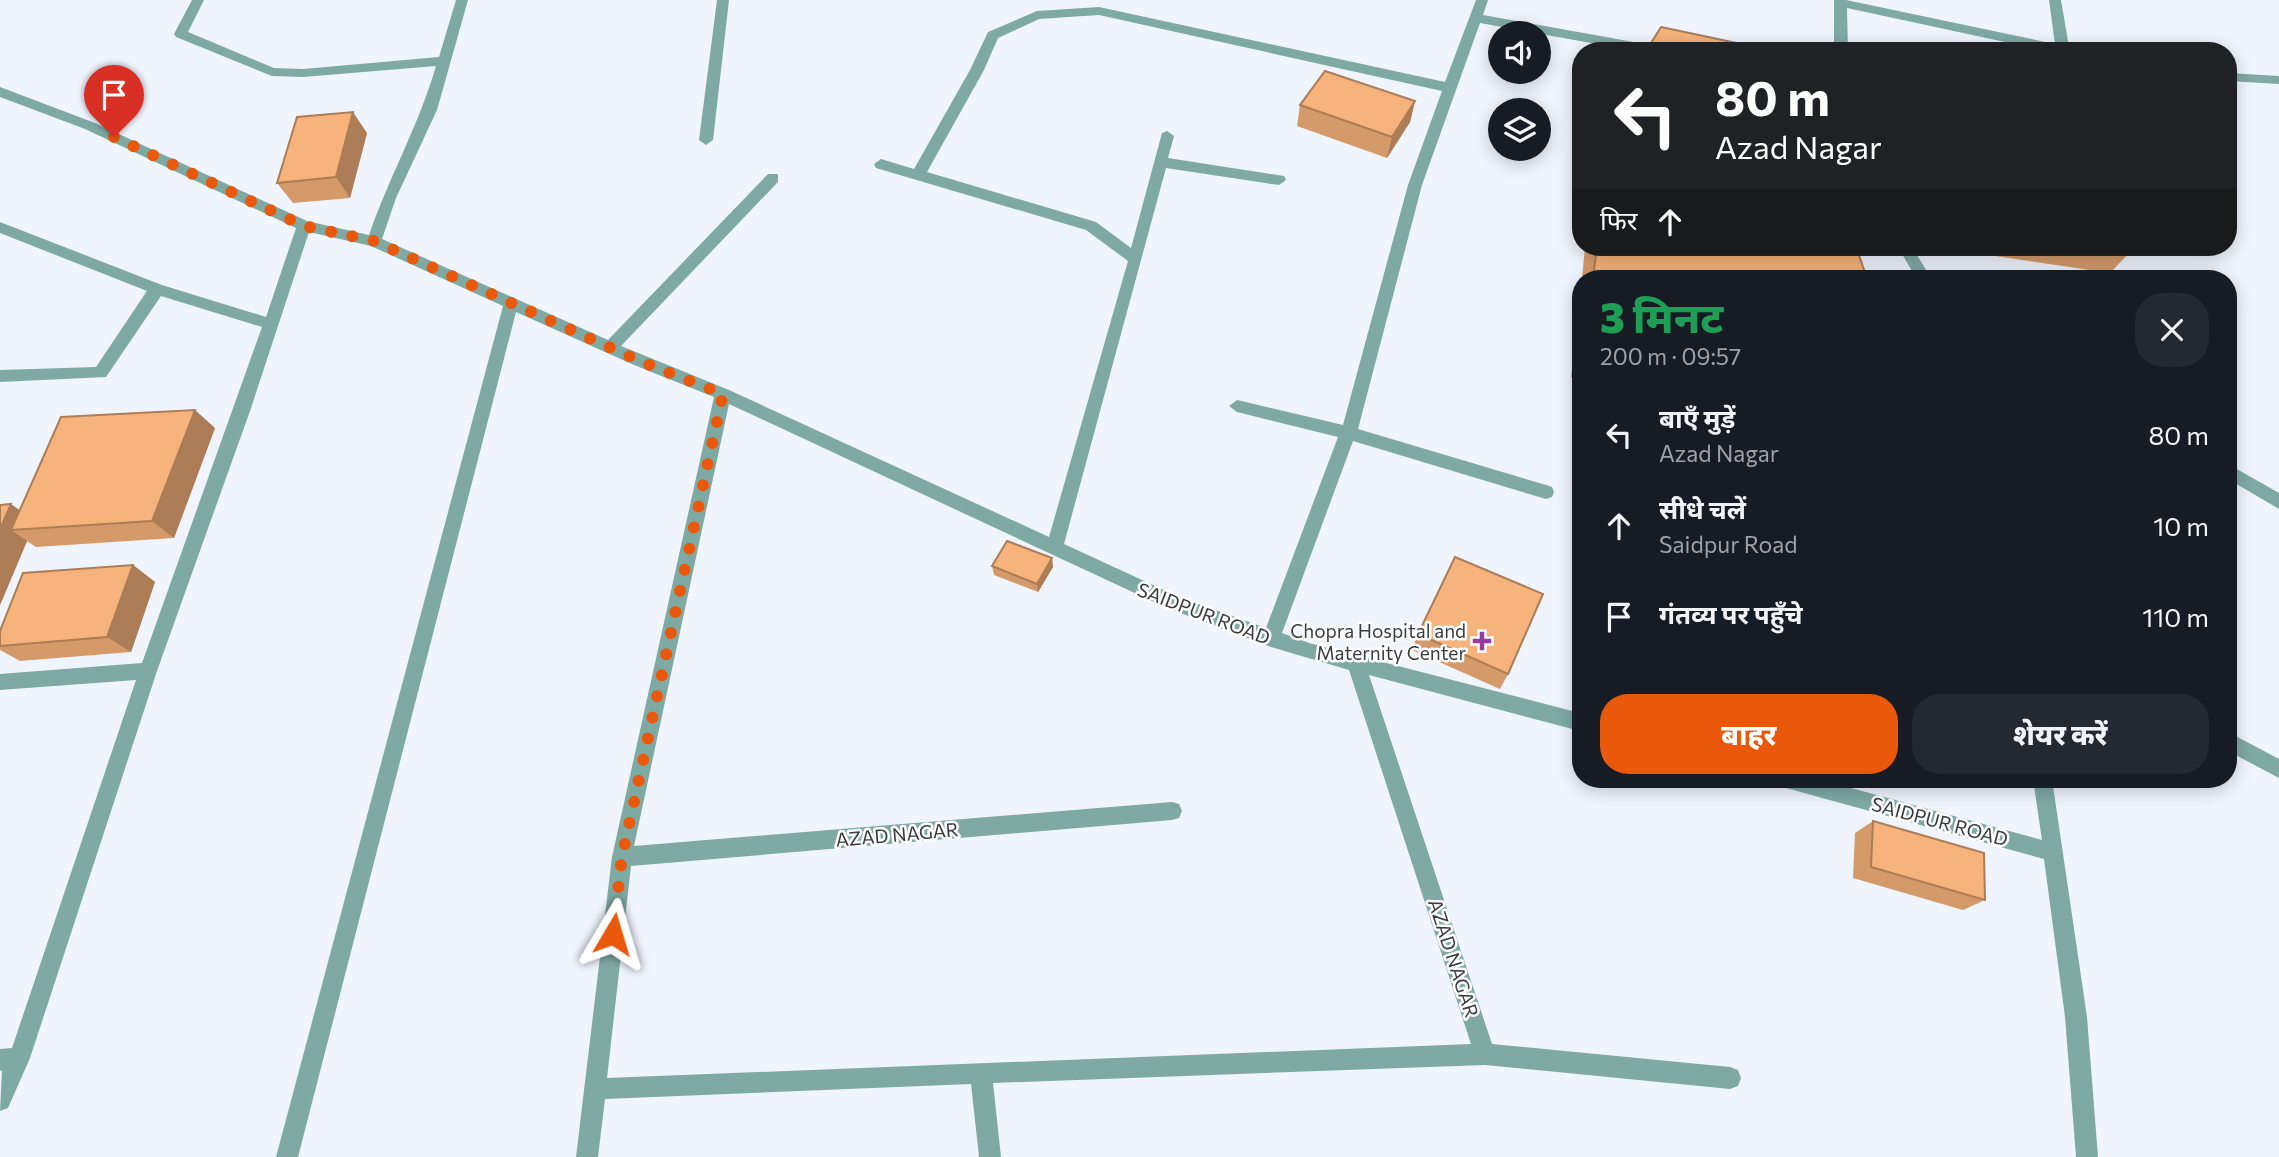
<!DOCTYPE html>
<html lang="hi">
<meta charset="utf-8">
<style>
:root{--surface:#171b24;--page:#242831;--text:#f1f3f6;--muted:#9ea1a6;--accent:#ea580c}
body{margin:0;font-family:Commissioner,"Noto Sans Devanagari",sans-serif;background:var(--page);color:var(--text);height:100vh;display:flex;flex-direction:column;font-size:26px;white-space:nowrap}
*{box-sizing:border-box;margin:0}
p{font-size:23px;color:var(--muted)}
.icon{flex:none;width:38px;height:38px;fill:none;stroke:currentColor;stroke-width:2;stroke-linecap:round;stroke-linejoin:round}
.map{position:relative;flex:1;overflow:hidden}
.details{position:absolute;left:1572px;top:270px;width:665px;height:518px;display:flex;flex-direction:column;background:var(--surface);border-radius:28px;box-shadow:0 4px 18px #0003}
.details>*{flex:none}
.top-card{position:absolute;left:1572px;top:42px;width:665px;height:214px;border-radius:28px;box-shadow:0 4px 18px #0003;background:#202124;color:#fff;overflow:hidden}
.tools{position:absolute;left:1488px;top:21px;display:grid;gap:14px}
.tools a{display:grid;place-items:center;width:63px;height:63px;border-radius:50%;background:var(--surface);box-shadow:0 4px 18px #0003;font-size:35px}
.pin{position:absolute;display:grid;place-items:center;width:60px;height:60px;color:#fff;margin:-72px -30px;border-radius:50% 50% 50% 0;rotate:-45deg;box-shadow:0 0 7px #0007}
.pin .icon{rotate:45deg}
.me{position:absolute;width:77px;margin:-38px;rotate:7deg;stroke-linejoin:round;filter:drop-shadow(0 0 5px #0008)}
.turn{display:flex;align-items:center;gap:24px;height:147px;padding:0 28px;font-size:32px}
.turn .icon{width:91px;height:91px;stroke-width:2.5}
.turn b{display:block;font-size:49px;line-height:60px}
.then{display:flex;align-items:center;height:66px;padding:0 28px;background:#0003;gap:14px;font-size:26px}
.round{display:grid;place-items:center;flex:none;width:74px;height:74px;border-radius:28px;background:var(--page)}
.summary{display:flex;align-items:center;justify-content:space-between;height:119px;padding:0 28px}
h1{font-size:42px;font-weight:800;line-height:52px;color:#1e9e55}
.button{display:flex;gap:14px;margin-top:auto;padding:14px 28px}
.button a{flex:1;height:80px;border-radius:28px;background:var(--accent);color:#fff;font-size:28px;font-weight:800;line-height:80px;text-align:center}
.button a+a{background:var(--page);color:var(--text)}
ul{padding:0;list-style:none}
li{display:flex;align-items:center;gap:21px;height:91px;padding:0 28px}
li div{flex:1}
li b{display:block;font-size:26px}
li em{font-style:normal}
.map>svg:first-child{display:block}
</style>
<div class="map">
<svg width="2279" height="1157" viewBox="0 0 2279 1157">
<rect width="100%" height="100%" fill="#eff4fd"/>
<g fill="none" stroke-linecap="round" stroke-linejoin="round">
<!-- minor -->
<path fill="#7faaa4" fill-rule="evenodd" d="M192 0H204L188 32 274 68 303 69 439 57 456 0H468L437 110 396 198 382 239 608 340 768 174H778V182L621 346 729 390 1049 537 1128 261 1086 230 876 168 874 164 881 159 914 169 970 70 988 32 1037 11 1099 7 1445 82 1476 0H1488L1483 15 1667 48 1668 51H1636L1480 23 1422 185 1358 429 1546 485 1552 487 1554 492 1552 497 1546 499 1353 441 1282 633 1309 643 1580 713V731L1369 675 1492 1044 1730 1067 1738 1070 1741 1078 1738 1086 1730 1089 1485 1065 993 1083 1001 1157H979L971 1084 605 1099 598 1157H576L612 857 714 397 634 365 516 312 298 1157H276L503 306 371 246 309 232 250 411 157 671 30 1058 8 1108 0 1111 2 1070 0 1071V1049L12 1048 136 680 0 690V674L142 663 262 327 161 296 106 377 0 382V370L96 367 147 291 0 233V222L162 285 266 317 296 228 85 129 0 97V87L95 123 307 221 369 235C389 177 419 125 436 66L303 77 272 76 176 37 174 34ZM1099 15 1442 91 1408 185 1343 425 1237 400 1229 406 1237 412 1338 437 1266 628 1179 597 1064 544 1166 168 1279 185 1286 180 1284 176 1168 158 1174 136 1167 131 1162 133 1131 248 1096 222 927 172 984 70 998 38 1039 19ZM729 404 1167 608 1271 647 1349 670 1471 1044 607 1078 631 866 1172 820 1179 818 1182 811 1179 804 1172 802 634 846Z
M717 0H729L713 140 706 145 699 140Z
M1834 0H1846L2055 44 2049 0H2061L2069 47 2075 51H2047L1847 8 1848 51H1834Z
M2228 73 2279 76V84L2228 81Z
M1898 247H1912L1931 278H1916Z
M2228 464 2279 493V509L2228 479Z
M2228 732 2279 759V778L2228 751Z
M1777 779H1818L2042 840 2033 779H2052L2087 1017 2098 1157H2076L2065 1017 2044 859 1786 788 1779 785Z"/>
</g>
<!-- wall -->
<path fill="#d49a6a" d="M1415 101 1410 122 1387 158 1297 126 1300 105Z
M367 133 350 198 293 203 277 183Z
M1585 247H1856L1867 278H1582Z
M1935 247H2135L2110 273Z
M1580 292V381L1571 377Z
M215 428 174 538 36 547 27 541 0 605V505L20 510Z
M1052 558 1053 567 1038 592 994 575 992 566Z
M133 565 155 582 131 652 20 661 0 650V631Z
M1418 634 1508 674 1500 689 1412 650Z
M1873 821 1985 900 1963 910 1853 878 1855 833Z"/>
<!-- shaded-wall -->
<path fill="#ac7d56" d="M1415 101 1410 122 1387 158 1392 137Z
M353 112 367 133 350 198 336 177Z
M195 410 215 428 174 538 152 521Z
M11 504 35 521 11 530 27 541 0 605V529Z
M1052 558 1053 567 1038 592 1037 584Z
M133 565 155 582 131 652 107 637Z"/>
<!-- building -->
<path fill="#f6b37b" stroke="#ac7d56" stroke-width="2" d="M1661 27 1760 48 1766 51H1646Z
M1325 71 1415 101 1392 137 1300 105Z
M353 112 336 177 277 183 297 117Z
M1597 247H1856L1867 278H1593Z
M195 410 152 521 11 530 61 417Z
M11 504 0 529V505Z
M1007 541 1052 558 1037 584 992 566Z
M1455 557 1543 594 1508 674 1418 634Z
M133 565 107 637 0 646V631L23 573Z
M1873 821 1984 853 1985 900 1871 867Z"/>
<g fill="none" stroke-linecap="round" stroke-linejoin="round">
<!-- route -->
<path stroke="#ea580c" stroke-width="12" stroke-dasharray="0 21.6" d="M114 137 304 226 374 241 640 361 723 394 622 857 613 934"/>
</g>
<!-- markers -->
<path fill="#9c399f" stroke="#fff" stroke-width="2.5" d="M1478.5 630.5h7v7h7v7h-7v7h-7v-7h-7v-7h7z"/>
<g text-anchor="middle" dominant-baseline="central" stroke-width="5" stroke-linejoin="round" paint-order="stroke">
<!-- street labels -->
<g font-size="19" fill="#393b3e" stroke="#fff">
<text transform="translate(1204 613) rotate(21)">SAIDPUR ROAD</text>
<text transform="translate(1940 821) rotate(15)">SAIDPUR ROAD</text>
<text transform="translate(897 834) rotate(-5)">AZAD NAGAR</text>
<text transform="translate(1454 958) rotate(72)">AZAD NAGAR</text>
</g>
<!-- poi labels -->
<g font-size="19" fill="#393b3e" stroke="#fff" text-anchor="end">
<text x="1466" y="630">Chopra Hospital and<tspan x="1466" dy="22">Maternity Center</tspan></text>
</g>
</g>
</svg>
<div class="tools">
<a><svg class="icon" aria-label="sound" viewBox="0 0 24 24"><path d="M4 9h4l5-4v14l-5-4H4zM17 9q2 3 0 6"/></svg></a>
<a><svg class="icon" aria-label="layers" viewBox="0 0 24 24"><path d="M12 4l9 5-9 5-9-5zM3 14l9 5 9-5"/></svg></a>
</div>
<div class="pin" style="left:114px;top:137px;background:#d93025"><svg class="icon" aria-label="arrive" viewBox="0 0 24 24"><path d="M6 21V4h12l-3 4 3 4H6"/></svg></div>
<svg class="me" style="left:613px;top:934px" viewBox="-20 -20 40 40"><path d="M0-17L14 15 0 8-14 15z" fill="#ea580c" stroke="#fff" stroke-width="4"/></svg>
<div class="top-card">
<div class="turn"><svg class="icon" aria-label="left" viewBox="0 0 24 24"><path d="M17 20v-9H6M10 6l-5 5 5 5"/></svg><div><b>80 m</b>Azad Nagar</div></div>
<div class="then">फिर<svg class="icon" aria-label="ahead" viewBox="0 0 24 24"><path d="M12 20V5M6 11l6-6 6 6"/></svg></div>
</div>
<section class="details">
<div class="summary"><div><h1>3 मिनट</h1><p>200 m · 09:57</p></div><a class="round"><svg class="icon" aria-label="close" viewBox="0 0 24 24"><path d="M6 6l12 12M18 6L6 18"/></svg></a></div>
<ul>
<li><svg class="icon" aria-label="left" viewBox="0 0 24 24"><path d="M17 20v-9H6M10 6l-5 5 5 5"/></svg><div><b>बाएँ मुड़ें</b><p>Azad Nagar</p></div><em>80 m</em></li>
<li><svg class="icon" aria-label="ahead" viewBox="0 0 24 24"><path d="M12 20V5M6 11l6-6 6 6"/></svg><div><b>सीधे चलें</b><p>Saidpur Road</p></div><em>10 m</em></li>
<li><svg class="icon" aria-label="arrive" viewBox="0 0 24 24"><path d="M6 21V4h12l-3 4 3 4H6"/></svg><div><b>गंतव्य पर पहुँचे</b></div><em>110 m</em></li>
</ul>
<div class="button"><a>बाहर</a><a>शेयर करें</a></div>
</section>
</div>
